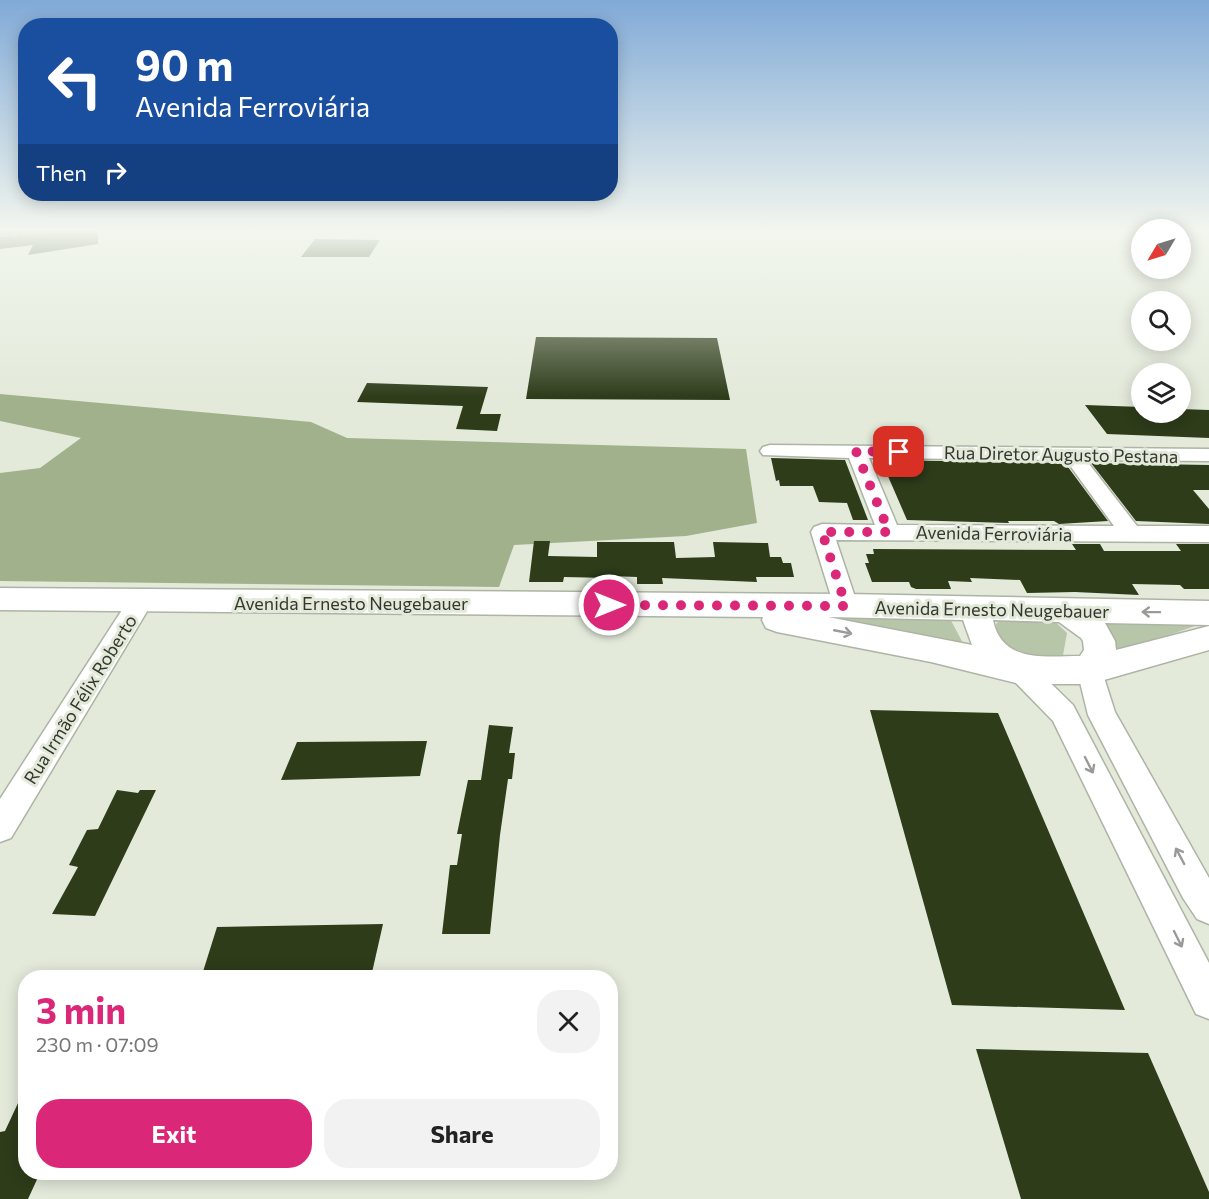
<!DOCTYPE html>
<meta charset="utf-8">
<style>
:root{--surface:#fff;--page:#f2f2f2;--text:#222;--muted:#767676;--accent:#db2777}
body{margin:0;font-family:Commissioner,sans-serif;background:var(--page);color:var(--text);height:100vh;display:flex;flex-direction:column;font-size:22px;white-space:nowrap}
*{box-sizing:border-box;margin:0}
p{font-size:20px;color:var(--muted)}
.icon{flex:none;width:33px;height:33px;fill:none;stroke:currentColor;stroke-width:2;stroke-linecap:round;stroke-linejoin:round}
.map{position:relative;flex:1;overflow:hidden}
.details{position:absolute;left:18px;top:970px;width:600px;height:210px;display:flex;flex-direction:column;background:var(--surface);border-radius:24px;box-shadow:0 3px 15px #0003}
.details>*{flex:none}
.top-card{position:absolute;left:18px;top:18px;width:600px;height:183px;border-radius:24px;box-shadow:0 3px 15px #0003;background:#1a4fa0;color:#fff;overflow:hidden}
.needle{width:39px;rotate:232deg}
.buttons{position:absolute;left:1131px;top:219px;display:grid;gap:12px}
.buttons a{display:grid;place-items:center;width:60px;height:60px;border-radius:50%;background:var(--surface);box-shadow:0 3px 15px #0003;font-size:30px}
.pin{position:absolute;display:grid;place-items:center;width:51px;height:51px;color:#fff;margin:-26px;border-radius:12px;box-shadow:0 3px 9px #0006}
.me{position:absolute;width:66px;margin:-33px;rotate:90deg;stroke-linejoin:round;filter:drop-shadow(0 0 4px #0008)}
.turn{display:flex;align-items:center;gap:21px;height:126px;padding:0 18px;font-size:27px}
.turn .icon{width:78px;height:78px;stroke-width:2.5}
.turn b{display:block;font-size:42px;line-height:51px}
.then{display:flex;align-items:center;height:57px;padding:0 18px;background:#0003;gap:12px;font-size:22px}
.round{display:grid;place-items:center;flex:none;width:63px;height:63px;border-radius:24px;background:var(--page)}
.summary{display:flex;align-items:center;justify-content:space-between;height:102px;padding:0 18px}
h1{font-size:36px;font-weight:700;line-height:45px;color:var(--accent)}
.button{display:flex;gap:12px;margin-top:auto;padding:12px 18px}
.button a{flex:1;height:69px;border-radius:24px;background:var(--accent);color:#fff;font-size:24px;font-weight:700;line-height:69px;text-align:center}
.button a+a{background:var(--page);color:var(--text)}
.map>svg:first-child{display:block}
</style>
<div class="map">
<svg width="1209" height="1199" viewBox="0 0 1209 1199">
<rect width="100%" height="100%" fill="#e3eada"/>
<!-- green -->
<path fill="#b7c5a8" d="M1007 614 1049 616 1067 633 1061 666 999 647 996 624Z
M1088 614 1209 621 1107 657Z
M948 615 964 645 819 616Z"/>
<!-- forest -->
<path fill="#a0b18b" d="M0 394 311 422 347 438 746 449 757 523 686 536 514 545 499 587 0 581V473L40 468 81 438 0 421Z"/>
<!-- building -->
<path fill="#2e3c1a" d="M0 229H98V244L28 255 33 245 0 249Z
M315 239 380 240 369 257H301Z
M536 337 717 338 730 400 526 399Z
M367 383 488 387 480 414H501L497 431 456 429 463 406 357 402Z
M1085 405 1142 407V412H1180V409L1209 410V438L1107 434Z
M771 458 845 460 868 520H853L847 503 819 502 813 486H780L779 480 776 481Z
M881 460 1065 463 1108 521 1059 524 1054 521H1008L1009 523 907 520Z
M1091 463 1209 465V490H1193L1209 509V524L1136 521Z
M534 541H550L548 556 597 557V542H674L676 558 715 557 713 542 768 543 770 557H781L783 563H791L794 577H756L757 582 662 578 663 584H637V577L610 576V578L564 577 563 582H529Z
M1072 544H1100L1104 551H1181L1176 544H1209V589H1184L1180 585 1132 584 1139 595 1075 592 1027 593 1020 580 970 578 972 582 948 581 951 589H916L911 587 909 582H872L865 563H869L866 554H874L873 549 1076 550Z
M870 710 998 713 1125 1010 952 1005Z
M489 725 513 727 509 753H515L512 779H508L500 835 490 934H442L450 865H457L462 834H457L468 780H481Z
M427 741 420 776 281 780 297 742Z
M117 790 138 793 140 790H156L95 916 52 914 78 867 69 865 87 830 98 829Z
M383 924 371 977 201 978 217 927Z
M976 1049 1148 1053 1209 1192V1199H1021Z
M26 1086V1173H40L28 1199H0V1132L5 1131Z"/>
<g fill="none" stroke-linecap="round" stroke-linejoin="round">
<!-- minor casing -->
<g stroke="#adb4a5" stroke-width="3">
<path id="minor" d="M770 445 1209 449V461L1086 460 1137 526H1209V542L836 540 858 606 855 613 846 615 837 613 834 606 811 532 814 527 822 524 875 525 849 458 763 455 760 451 763 447ZM869 458 1066 460 1114 526 897 525Z
M140 593 149 596 152 602 149 608 11 838 0 842V799L131 596Z
M1020 659 1029 662 1073 705 1209 963V1019L1196 1014 1053 721 1011 678 1007 670 1011 662Z
M1090 659 1099 662 1115 712 1209 878V924L1197 919 1183 898 1088 715 1077 670 1081 662Z"/>
</g>
<!-- major casing -->
<g stroke="#adb4a5" stroke-width="3">
<path id="major" d="M0 588 846 594 1209 601V625L1105 623 1115 641 1116 650 1209 626V650L1090 684H1020L931 662 777 632 766 628 762 620 763 617 0 610ZM828 617 963 620 972 645ZM993 620 1059 622 1081 638 1083 641 1084 650 1080 656C1047 656 1002 664 993 620Z"/>
</g>
<!-- minor -->
<use href="#minor" fill="#fff" fill-rule="evenodd"/>
<!-- major -->
<use href="#major" fill="#fff" fill-rule="evenodd"/>
<!-- rail -->
<path stroke="#81867b" stroke-width="2" stroke-dasharray="7 4" stroke-linecap="butt" d="M0 236 77 229"/>
</g>
<!-- one-way arrows -->
<defs><path id="oneway-shaft" d="M-6 0H5M1.5-3L5.5 0L1.5 3" fill="none" stroke-width="1.6" stroke-linecap="round" stroke-linejoin="round" transform="scale(1.5)"/></defs>
<g stroke="#9a9b98">
<use href="#oneway-shaft" transform="translate(1151 612) rotate(-179)"/>
<use href="#oneway-shaft" transform="translate(843 632) rotate(11)"/>
<use href="#oneway-shaft" transform="translate(1089 765) rotate(63)"/>
<use href="#oneway-shaft" transform="translate(1180 856) rotate(-118)"/>
<use href="#oneway-shaft" transform="translate(1178 939) rotate(63)"/>
</g>
<!-- sky -->
<linearGradient id="sky" x2="0" y2="1"><stop stop-color="#81aad7"/><stop offset="0.58" stop-color="#f2f6ee"/><stop offset="1" stop-color="#f2f6ee" stop-opacity="0"/></linearGradient>
<rect width="1209" height="397" fill="url(#sky)"/>
<g fill="none" stroke-linecap="round" stroke-linejoin="round">
<!-- route -->
<path stroke="#db2777" stroke-width="10" stroke-dasharray="0 18" d="M609 605 846 606 822 532H889L856 451 899 452"/>
</g>
<g text-anchor="middle" dominant-baseline="central" stroke-width="6" stroke-linejoin="round" paint-order="stroke">
<!-- street labels -->
<g font-size="18" fill="#343730" stroke="#e3eada">
<text transform="translate(1061 454) rotate(1)">Rua Diretor Augusto Pestana</text>
<text transform="translate(994 533) rotate(1)">Avenida Ferroviária</text>
<text x="351" y="603">Avenida Ernesto Neugebauer</text>
<text transform="translate(992 609) rotate(1)">Avenida Ernesto Neugebauer</text>
<text transform="translate(80 699) rotate(-58)">Rua Irmão Félix Roberto</text>
</g>
</g>
</svg>
<div class="buttons">
<a><svg class="needle" viewBox="-14 -14 28 28"><path d="M0-13l5 13h-10z" fill="#e53935"/><path d="M0 13l5-13h-10z" fill="#767676"/></svg></a>
<a><svg class="icon" aria-label="search" viewBox="0 0 24 24"><circle cx="10" cy="10" r="6"/><path d="M15 15l6 6"/></svg></a>
<a><svg class="icon" aria-label="layers" viewBox="0 0 24 24"><path d="M12 4l9 5-9 5-9-5zM3 14l9 5 9-5"/></svg></a>
</div>
<div class="pin" style="left:899px;top:452px;background:#d93025"><svg class="icon" aria-label="arrive" viewBox="0 0 24 24"><path d="M6 21V4h12l-3 4 3 4H6"/></svg></div>
<svg class="me" style="left:609px;top:605px" viewBox="-20 -20 40 40"><circle r="17" fill="#db2777" stroke="#fff" stroke-width="3"/><path d="M0-11L8 9 0 5-8 9z" fill="#fff"/></svg>
<div class="top-card">
<div class="turn"><svg class="icon" aria-label="left" viewBox="0 0 24 24"><path d="M17 20v-9H6M10 6l-5 5 5 5"/></svg><div><b>90 m</b>Avenida Ferroviária</div></div>
<div class="then">Then<svg class="icon" aria-label="right" viewBox="0 0 24 24"><path d="M7 20v-9h11M14 6l5 5-5 5"/></svg></div>
</div>
<section class="details">
<div class="summary"><div><h1>3 min</h1><p>230 m · 07:09</p></div><a class="round"><svg class="icon" aria-label="close" viewBox="0 0 24 24"><path d="M6 6l12 12M18 6L6 18"/></svg></a></div>
<div class="button"><a>Exit</a><a>Share</a></div>
</section>
</div>
